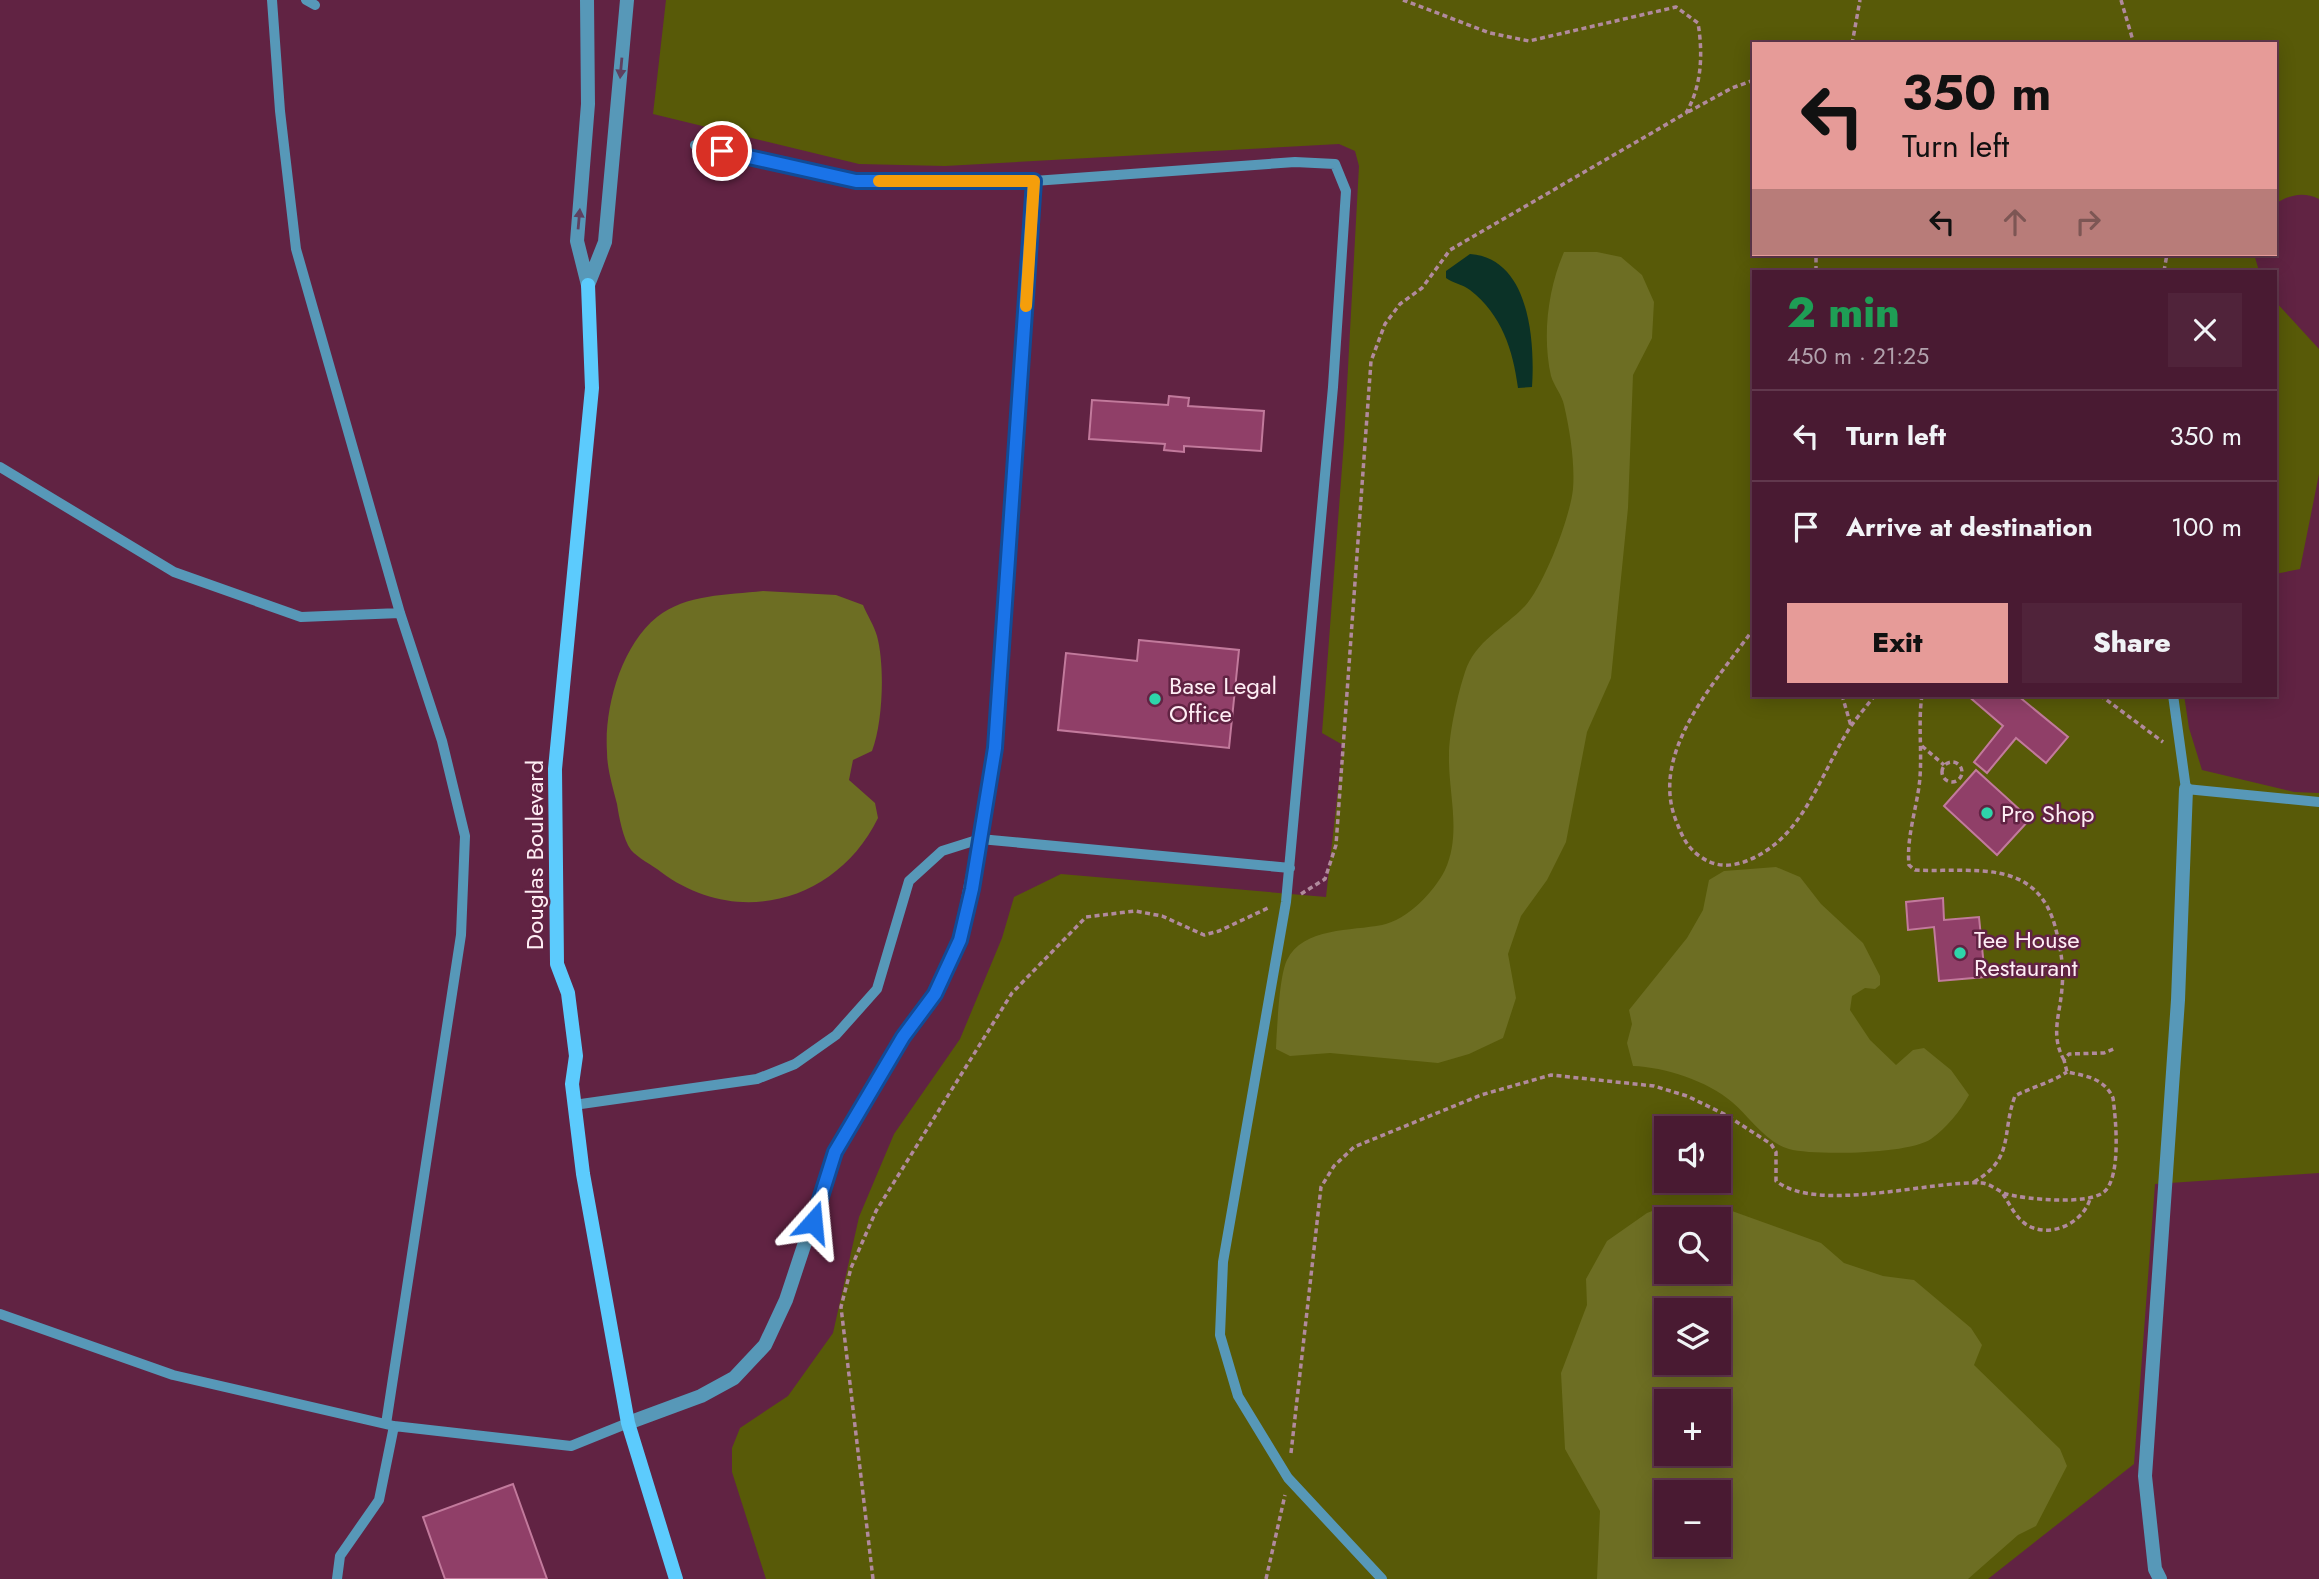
<!DOCTYPE html>
<meta charset="utf-8">
<style>
:root{--surface:#491a32;--page:#50233a;--text:#f1f3f6;--muted:#b1a1ac;--line:#61384d;--accent:#e69b98}
body{margin:0;font-family:Jost,sans-serif;background:var(--page);color:var(--text);height:100vh;display:flex;flex-direction:column;font-size:26px;white-space:nowrap}
*{box-sizing:border-box;margin:0}
p{font-size:23px;color:var(--muted)}
.icon{flex:none;width:38px;height:38px;fill:none;stroke:currentColor;stroke-width:2;stroke-linecap:round;stroke-linejoin:round}
.map{position:relative;flex:1;overflow:hidden}
.details{position:absolute;left:1752px;top:270px;width:525px;height:427px;display:flex;flex-direction:column;background:var(--surface);border-radius:0px;box-shadow:0 4px 18px #0003,0 0 0 2px var(--line)}
.details>*{flex:none}
.hud{position:absolute;left:1752px;top:42px;width:525px;height:214px;border-radius:0px;box-shadow:0 4px 18px #0003,0 0 0 2px var(--line);background:#e69b98;color:#111;overflow:hidden}
.buttons{position:absolute;left:1654px;top:1116px;display:grid;gap:14px}
.buttons a{display:grid;place-items:center;width:77px;height:77px;border-radius:0px;background:var(--surface);box-shadow:0 4px 18px #0003,0 0 0 2px var(--line);font-size:35px}
.pin{position:absolute;display:grid;place-items:center;width:60px;height:60px;color:#fff;margin:-30px;border:4px solid #fff;border-radius:50%;box-shadow:0 2px 7px #0007}
.me{position:absolute;width:77px;margin:-38px;rotate:18deg;stroke-linejoin:round;filter:drop-shadow(0 0 5px #0008)}
.turn{display:flex;align-items:center;gap:24px;height:147px;padding:0 35px;font-size:32px}
.turn .icon{width:91px;height:91px;stroke-width:2.5}
.turn b{display:block;font-size:49px;line-height:60px}
.lanes{display:flex;align-items:center;height:66px;padding:0 35px;background:#0003;justify-content:center;gap:35px;direction:ltr}
.lanes .off{opacity:.35}
.round{display:grid;place-items:center;flex:none;width:74px;height:74px;border-radius:0px;background:var(--page)}
.headline{display:flex;align-items:center;justify-content:space-between;height:119px;padding:0 35px}
h1{font-size:42px;font-weight:800;line-height:52px;color:#1e9e55}
.primary-button{display:flex;gap:14px;margin-top:auto;padding:14px 35px}
.primary-button a{flex:1;height:80px;border-radius:0px;background:var(--accent);color:#111;font-size:28px;font-weight:800;line-height:80px;text-align:center}
.primary-button a+a{background:var(--page);color:var(--text)}
ul{padding:0;list-style:none}
li{display:flex;align-items:center;gap:21px;height:91px;padding:0 35px;border-top:2px solid var(--line)}
li div{flex:1}
li b{display:block;font-size:26px}
li em{font-style:normal}
.map>svg:first-child{display:block}
</style>
<div class="map">
<svg width="2319" height="1579" viewBox="0 0 2319 1579">
<rect width="100%" height="100%" fill="#612343"/>
<!-- green -->
<path fill="#585a08" fill-rule="evenodd" d="M666 0H2319V199C2303 191 2289 195 2275 204V44H1754V254H2254L2259 271H1754V695H2184L2189 728 2202 770 2294 792 2319 793V1173L2155 1184 2134 1464 1988 1579H766L732 1472V1448L740 1428 788 1396 833 1333 859 1217 894 1134 960 1039 1002 938 1014 897 1061 874 1326 897 1343 745 1322 733 1344 441 1359 166 1355 151 1339 144 945 166 859 164 653 114ZM1666 1129H1718V1181H1666ZM1666 1220H1718V1272H1666ZM1666 1311H1718V1363H1666ZM1666 1402H1718V1454H1666ZM1666 1493H1718V1545H1666Z
M2275 301 2319 349V474L2300 569 2275 574Z"/>
<!-- forest -->
<path fill="#6d6e23" fill-rule="evenodd" d="M1564 252H1597L1621 257 1642 275 1654 302 1652 338 1633 375 1628 508 1611 678 1587 732 1566 842 1547 880 1521 916 1508 954 1516 998 1503 1038 1469 1054 1438 1063 1330 1053 1290 1056 1276 1049C1277 1030 1279 976 1287 960 1303 927 1352 931 1382 925 1407 920 1434 892 1445 870 1462 833 1448 793 1449 755 1449 733 1458 693 1465 672 1475 641 1504 628 1525 606 1544 585 1570 518 1573 489 1575 463 1570 431 1564 405 1562 395 1554 386 1551 376 1542 336 1548 289 1564 252Z
M763 591 836 595 863 605C867 615 874 625 877 636 885 665 883 723 872 751L853 760 849 780 875 803 878 818C837 902 737 929 661 872 652 865 638 858 631 850 623 839 619 817 617 804 613 788 607 769 607 752 604 708 621 646 657 617 686 594 727 595 763 591Z
M1776 867 1800 877 1821 904 1863 943 1880 976V985L1875 989 1865 988 1852 996 1850 1010 1870 1040 1896 1065 1913 1050 1924 1048 1951 1070 1969 1095C1960 1112 1946 1128 1931 1139 1910 1154 1815 1156 1789 1149 1765 1142 1750 1117 1732 1102 1708 1081 1664 1067 1633 1066L1627 1043 1632 1024 1629 1010 1687 938 1703 910 1709 880 1724 871Z
M1665 1206H1718L1821 1243 1844 1263 1883 1276 1914 1280 1971 1328 1982 1345 1974 1365 2060 1449 2067 1466 2036 1526 2018 1535 1968 1579H1597L1600 1511 1565 1449 1561 1373 1587 1305 1586 1279 1607 1241 1647 1213ZM1666 1220H1718V1272H1666ZM1666 1311H1718V1363H1666ZM1666 1402H1718V1454H1666ZM1666 1493H1718V1545H1666Z"/>
<!-- water -->
<path fill="#0b3227" d="M1470 254C1530 258 1535 342 1532 387L1518 388C1513 350 1502 315 1470 290 1462 284 1453 283 1446 278V271Z"/>
<!-- building -->
<path fill="#903f68" stroke="#c27a9c" stroke-width="2" d="M1169 396 1189 398 1188 406 1264 411 1261 451 1184 446V452L1164 450 1165 444 1089 439 1092 400 1168 405Z
M1139 640 1239 650 1229 748 1058 730 1066 653 1137 661Z
M1967 695H2017L2068 737 2046 763 2016 738 1987 773 1974 762 2003 726Z
M1976 770 2030 819 1997 855 1944 806Z
M1943 898 1944 920 1979 917 1985 977 1939 981 1934 927 1908 930 1906 902Z
M513 1484 547 1579H445L423 1517Z"/>
<g fill="none" stroke-linecap="round" stroke-linejoin="round">
<!-- path -->
<path stroke="#b18a9d" stroke-width="3.5" stroke-dasharray="5 3.5" stroke-linecap="butt" d="M2121 0 2134 44
M1852 44 1860 0
M1688 112 1732 88 1754 80
M1816 271V254
M2164 271 2167 254
M1754 628C1717 681 1647 753 1677 823 1682 836 1688 849 1701 857 1723 873 1749 863 1770 848 1807 822 1825 767 1849 729 1857 717 1867 706 1875 695
M1842 695 1851 726
M1922 695C1918 722 1922 749 1920 777 1918 805 1906 836 1909 865L1915 870C1972 873 2038 856 2056 930 2061 949 2064 968 2062 988 2060 1015 2050 1035 2064 1060
M2100 695 2163 742
M1922 746 1944 765
M1942 772a10 10 0 1 1 20 0a10 10 0 1 1-20 0Z
M1301 894 1325 879 1336 845 1371 361 1385 324 1400 304 1422 288 1450 250 1686 113C1702 86 1703 53 1698 23L1676 7 1529 41 1490 33 1403 0
M1974 1182C2015 1158 2001 1134 2015 1096 2032 1087 2050 1083 2067 1072
M2003 1194C2010 1205 2016 1218 2027 1225 2050 1239 2083 1223 2090 1199
M1291 1453 1321 1187 1334 1166 1354 1147 1481 1095 1551 1075 1654 1086 1687 1096 1726 1115 1771 1144 1776 1152V1181C1818 1214 1931 1180 1982 1183 1991 1184 1998 1191 2006 1194 2025 1199 2090 1206 2105 1191 2121 1175 2116 1120 2113 1098 2104 1078 2086 1076 2067 1072L2064 1060 2069 1054 2104 1053 2116 1048
M873 1579 841 1307 851 1268 876 1211 1012 993 1086 917 1135 911 1162 916 1204 935 1219 931 1268 908
M1266 1579 1285 1495"/>
<!-- lane -->
<path stroke="#5798b8" stroke-width="10" d="M272 0 280 111 296 249 400 613 442 741 465 836 461 935 386 1424
M306 0 315 5
M695 145 856 181H1034L1295 162 1335 164 1346 191 1333 387 1286 902 1223 1262 1220 1335 1238 1396 1288 1478 1382 1579
M0 467 174 572 301 617 400 613
M2173 695 2186 789 2319 802
M980 839 995 749 1034 181
M574 1105 757 1079 795 1064 836 1035 877 989 909 881 942 851 980 839 1290 868
M0 1314 173 1375 394 1426 571 1446 628 1423
M337 1579 340 1556 379 1500 394 1426"/>
<!-- street -->
<path stroke="#5798b8" stroke-width="14" d="M587 0 588 104 577 241 588 285
M588 285 605 242 627 0
M628 1423 701 1396 734 1378 765 1345 786 1300 835 1152 903 1037 935 994 960 940 980 839
M2160 1579 2155 1569 2145 1476 2178 1000 2186 789"/>
<!-- secondary -->
<path stroke="#5ccbfd" stroke-width="14" d="M588 285 592 388 555 769 557 964 568 993 576 1056 572 1084 583 1174 628 1423 676 1579"/>
</g>
<!-- one-way arrows -->
<defs><path id="oneway-solid" d="M-6-.8H1V-3.2L6.5 0L1 3.2V.8H-6Z" transform="scale(1.75)"/></defs>
<g fill="#5e4060">
<use href="#oneway-solid" transform="translate(621 68) rotate(95)"/>
<use href="#oneway-solid" transform="translate(579 219) rotate(-85)"/>
</g>
<g fill="none" stroke-linecap="round" stroke-linejoin="round">
<!-- route casing -->
<g stroke="#114b97" stroke-width="18">
<path id="route" d="M722 151 856 181H1034L995 748 972 889 960 940 935 994 903 1037 835 1152 813 1222"/>
</g>
<!-- route -->
<use href="#route" stroke="#1a73e8" stroke-width="12"/>
<!-- slow -->
<path stroke="#f59e0b" stroke-width="12" d="M879 181H1034L1026 306"/>
</g>
<!-- markers -->
<g fill="#2ed4aa" stroke="#612343" stroke-width="2.5">
<circle cx="1155" cy="699" r="7"/>
<circle cx="1987" cy="813" r="7"/>
<circle cx="1960" cy="953" r="7"/>
</g>
<g text-anchor="middle" dominant-baseline="central" stroke-width="5" stroke-linejoin="round" paint-order="stroke">
<!-- poi labels -->
<g font-size="24" fill="#feedf4" stroke="#612343" text-anchor="start">
<text x="1169" y="685">Base Legal<tspan x="1169" dy="28">Office</tspan></text>
<text x="2001" y="813">Pro Shop</text>
<text x="1974" y="939">Tee House<tspan x="1974" dy="28">Restaurant</tspan></text>
</g>
<!-- street labels -->
<g font-size="24" fill="#feedf4" stroke="#612343">
<text transform="translate(534 855) rotate(-90)">Douglas Boulevard</text>
</g>
</g>
</svg>
<div class="buttons">
<a><svg class="icon" aria-label="sound" viewBox="0 0 24 24"><path d="M4 9h4l5-4v14l-5-4H4zM17 9q2 3 0 6"/></svg></a>
<a><svg class="icon" aria-label="search" viewBox="0 0 24 24"><circle cx="10" cy="10" r="6"/><path d="M15 15l6 6"/></svg></a>
<a><svg class="icon" aria-label="layers" viewBox="0 0 24 24"><path d="M12 4l9 5-9 5-9-5zM3 14l9 5 9-5"/></svg></a>
<a>+</a>
<a>−</a>
</div>
<div class="pin" style="left:722px;top:151px;background:#d93025"><svg class="icon" aria-label="arrive" viewBox="0 0 24 24"><path d="M6 21V4h12l-3 4 3 4H6"/></svg></div>
<svg class="me" style="left:813px;top:1222px" viewBox="-20 -20 40 40"><path d="M0-17L14 15 0 8-14 15z" fill="#1a73e8" stroke="#fff" stroke-width="4"/></svg>
<div class="hud">
<div class="turn"><svg class="icon" aria-label="left" viewBox="0 0 24 24"><path d="M17 20v-9H6M10 6l-5 5 5 5"/></svg><div><b>350 m</b>Turn left</div></div>
<div class="lanes"><svg class="icon" aria-label="left" viewBox="0 0 24 24"><path d="M17 20v-9H6M10 6l-5 5 5 5"/></svg><svg class="icon off" aria-label="ahead" viewBox="0 0 24 24"><path d="M12 20V5M6 11l6-6 6 6"/></svg><svg class="icon off" aria-label="right" viewBox="0 0 24 24"><path d="M7 20v-9h11M14 6l5 5-5 5"/></svg></div>
</div>
<section class="details">
<div class="headline"><div><h1>2 min</h1><p>450 m · 21:25</p></div><a class="round"><svg class="icon" aria-label="close" viewBox="0 0 24 24"><path d="M6 6l12 12M18 6L6 18"/></svg></a></div>
<ul>
<li><svg class="icon" aria-label="left" viewBox="0 0 24 24"><path d="M17 20v-9H6M10 6l-5 5 5 5"/></svg><div><b>Turn left</b></div><em>350 m</em></li>
<li><svg class="icon" aria-label="arrive" viewBox="0 0 24 24"><path d="M6 21V4h12l-3 4 3 4H6"/></svg><div><b>Arrive at destination</b></div><em>100 m</em></li>
</ul>
<div class="primary-button"><a>Exit</a><a>Share</a></div>
</section>
</div>
